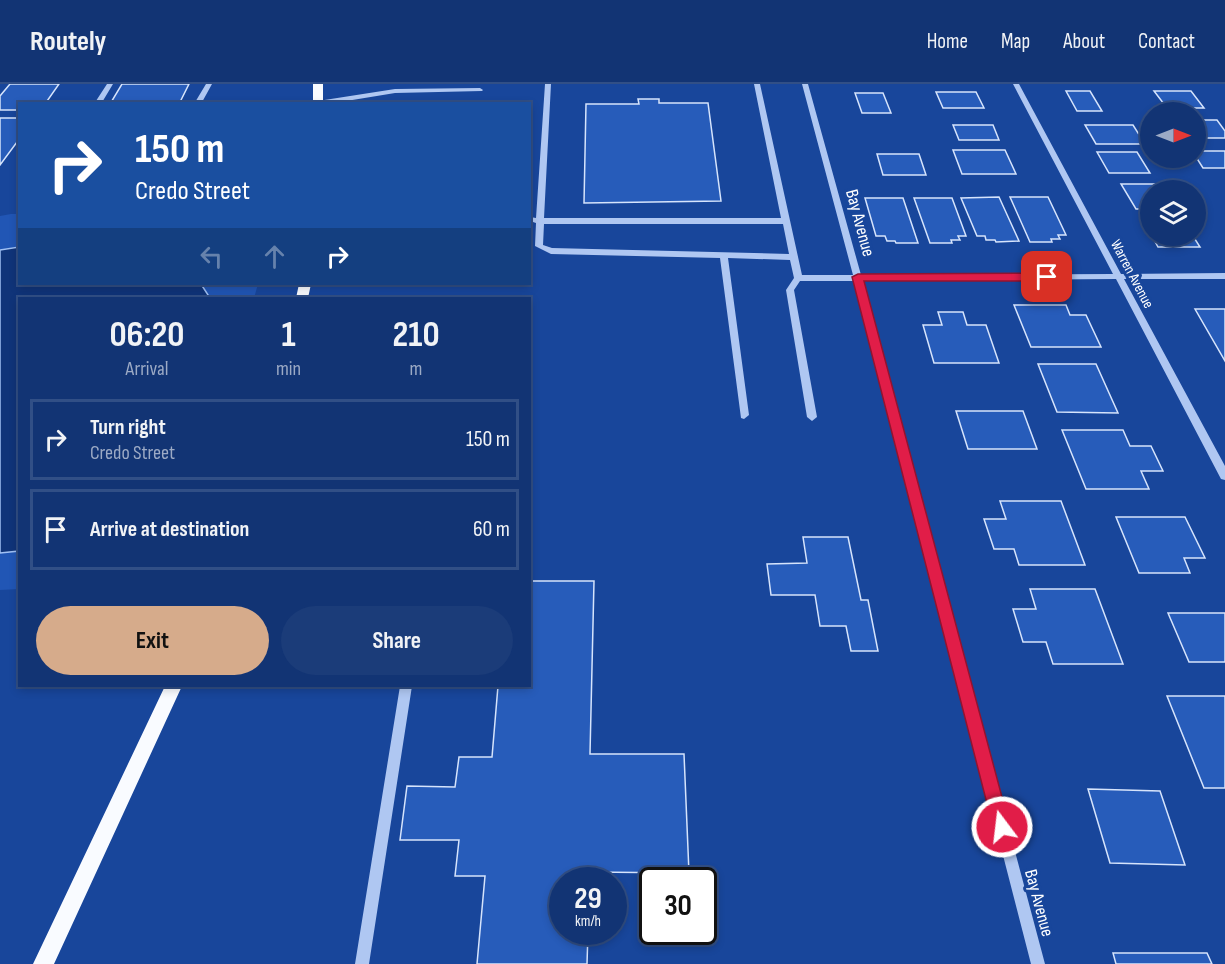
<!DOCTYPE html>
<style>
:root{--surface:#123474;--page:#1b3c79;--text:#f1f3f6;--muted:#9caac5;--line:#314f86;--accent:#d6ab8b}
body{margin:0;font-family:"Sofia Sans Condensed",sans-serif;background:var(--page);color:var(--text);height:100vh;display:flex;flex-direction:column;font-size:22px;white-space:nowrap}
*{box-sizing:border-box;margin:0}
p{font-size:20px;color:var(--muted)}
.icon{flex:none;width:33px;height:33px;fill:none;stroke:currentColor;stroke-width:2;stroke-linecap:round;stroke-linejoin:round}
.map{position:relative;flex:1;overflow:hidden}
.sheet{position:absolute;left:18px;top:213px;width:513px;height:390px;display:flex;flex-direction:column;background:var(--surface);border-radius:0px;box-shadow:0 3px 9px #0003,0 0 0 2px var(--line)}
.sheet>*{flex:none}
.hud{position:absolute;left:18px;top:18px;width:513px;height:183px;border-radius:0px;box-shadow:0 3px 9px #0003,0 0 0 2px var(--line);background:#1a4fa0;color:#fff;overflow:hidden}
.needle{width:39px;rotate:90deg}
.controls{position:absolute;left:1140px;top:18px;display:grid;gap:12px}
.controls a{display:grid;place-items:center;width:66px;height:66px;border-radius:50%;background:var(--surface);box-shadow:0 3px 9px #0003,0 0 0 2px var(--line);font-size:30px}
.speed{position:absolute;left:549px;top:783px;display:flex;gap:12px;font-size:30px;font-weight:700;text-align:center}
.speed>*{display:grid;place-content:center;width:78px;height:78px;border-radius:50%;background:var(--surface);box-shadow:0 3px 9px #0003,0 0 0 2px var(--line);line-height:1}
.speed small{font-size:15px;font-weight:400}
.speed .limit{border:3px solid #111;border-radius:9px;background:#fff;color:#111}
.pin{position:absolute;display:grid;place-items:center;width:51px;height:51px;color:#fff;margin:-26px;border-radius:12px;box-shadow:0 3px 9px #0006}
.me{position:absolute;width:66px;margin:-33px;rotate:345deg;stroke-linejoin:round;filter:drop-shadow(0 0 4px #0008)}
.turn{display:flex;align-items:center;gap:21px;height:126px;padding:0 18px;font-size:27px}
.turn .icon{width:78px;height:78px;stroke-width:2.5}
.turn b{display:block;font-size:42px;line-height:51px}
.lanes{display:flex;align-items:center;height:57px;padding:0 18px;background:#0003;justify-content:center;gap:30px;direction:ltr}
.lanes .off{opacity:.35}
.eta{display:flex;justify-content:space-evenly;align-items:center;height:102px;text-align:center}
.eta b{font-size:36px;font-weight:700;line-height:42px}
.primary-button{display:flex;gap:12px;margin-top:auto;padding:12px 18px}
.primary-button a{flex:1;height:69px;border-radius:36px;background:var(--accent);color:#111;font-size:24px;font-weight:700;line-height:69px;text-align:center}
.primary-button a+a{background:var(--page);color:var(--text)}
ul{padding:0;list-style:none}
li{display:flex;align-items:center;gap:18px;height:81px;margin:0 12px 9px;padding:0 6px;border:3px solid var(--line);border-radius:0px}
li div{flex:1}
li b{display:block;font-size:22px}
li em{font-style:normal}
header{display:flex;align-items:center;gap:36px;box-sizing:border-box;height:84px;padding:0 30px;background:var(--surface);border-bottom:2px solid var(--line)}
header strong{font-size:28px}
nav{display:flex;gap:33px;margin-inline-start:auto;font-size:21px}
.map>svg:first-child{display:block}
</style>
<header>
<strong>Routely</strong>
<nav><a>Home</a><a>Map</a><a>About</a><a>Contact</a></nav>
</header>
<div class="map">
<svg width="1225" height="880" viewBox="0 0 1225 880">
<rect width="100%" height="100%" fill="#18469b"/>
<!-- green -->
<path fill="#2156b5" d="M11 130H19V163L0 166V132Z
M201 200H258L254 214H210Z
M19 467V505L0 506V469Z"/>
<!-- water -->
<path fill="#103479" stroke="#a1c1f4" stroke-width="1.5" d="M19 163 20 200H201L210 214H20L19 467 0 469V166Z"/>
<!-- building -->
<path fill="#275cba" stroke="#d6e4fc" stroke-width="1.5" d="M10 0H59L45 20H20V26H0V12Z
M122 0H189L179 20H110Z
M1066 7H1090L1102 27H1077Z
M1154 7H1191L1204 24H1167Z
M936 8H976L984 24H943Z
M855 9H883L891 29H862Z
M638 15H659V19H708L721 117 584 119 586 20H639Z
M0 34H20V54L0 81Z
M1196 36H1217L1225 47V54H1196Z
M953 41H993L999 56H959Z
M1085 41H1133L1145 60H1096Z
M953 66H1005L1016 90H962Z
M1196 67H1225V84H1203L1196 73Z
M1097 68H1137L1150 89H1109Z
M877 70H919L926 91H883Z
M1121 100H1161L1165 106H1150V125H1136Z
M999 113 1019 157 996 158 995 156H986L985 152H977L961 114Z
M1010 113H1048L1066 151H1058L1060 155H1051L1052 158H1030Z
M865 114H903L918 159H896L895 157H887L885 152H876Z
M914 114H952L966 152H958L960 156H951L952 159H930Z
M1152 152H1193L1200 163H1158Z
M1014 221H1066L1070 231H1086L1101 263H1031Z
M1195 225H1225V277Z
M938 228H963L967 241H986L999 279H934L923 241H942Z
M1038 280H1096L1118 329 1057 328Z
M956 327H1023L1037 365H968Z
M1062 346H1123L1130 362H1151L1163 387H1141L1149 405H1086Z
M1000 417H1061L1085 481H1019L1014 465H994L984 435H1006Z
M1116 433H1185L1205 474H1184L1190 489H1139Z
M803 453H848L861 516H868L878 567H851L846 542H820L815 511H771L767 480 807 479Z
M530 497H594L590 670H684L689 789 589 788V796H562V848H588L587 880H477L485 792H455L459 756H400L407 702 455 703 459 673H492L498 602H530Z
M1030 505H1095L1123 580H1053L1046 558H1023L1013 525H1036Z
M1168 529H1225V578H1189Z
M1167 612H1225V704H1204Z
M1088 705 1160 707 1185 781 1110 779Z
M1113 869H1207L1212 880H1116Z"/>
<g fill="none" stroke-linecap="round" stroke-linejoin="round">
<!-- minor -->
<path fill="#afc7f2" fill-rule="evenodd" d="M107 0H113L101 20H94Z
M206 0H212L201 20H194Z
M545 0H551L544 134H781L754 0H760L802 191H853L802 0H808L861 191 1113 190 1013 0H1019L1121 190 1225 189V195H1124L1225 382V396L1221 395 1116 195 863 197 1045 880H1031L855 197H800L794 206 817 333 812 337 807 333 786 206 794 194 790 176 728 174 749 331 744 335 741 334 720 174 551 170 535 162 536 139 530 137V133L536 134ZM544 140H783L789 170 552 164 543 161Z
M480 4 483 6 482 7 395 9 328 20 315 19 318 17 395 5Z
M400 602H412L369 880H355Z"/>
<!-- major -->
<path fill="#f9fbff" fill-rule="evenodd" d="M313 0H323V20H313Z
M299 200H311L308 214H296Z
M165 602H182L54 880H33Z"/>
</g>
<!-- route -->
<path fill="#e11d48" stroke="#92132f" stroke-width="1.5" d="M1047 189 1053 193 1047 197H864L1010 743 1008 749 1002 751 996 749 993 743 852 193 858 190Z"/>
<g text-anchor="middle" dominant-baseline="central" stroke-width="6" stroke-linejoin="round" paint-order="stroke">
<!-- far-street labels -->
<g font-size="15" fill="#fff" stroke="#18469b">
<text transform="translate(1132 190) rotate(62)">Warren Avenue</text>
</g>
<!-- street labels -->
<g font-size="18" fill="#fff" stroke="#18469b">
<text transform="translate(860 139) rotate(75)">Bay Avenue</text>
<text transform="translate(1039 819) rotate(75)">Bay Avenue</text>
</g>
</g>
</svg>
<div class="controls">
<a><svg class="needle" viewBox="-14 -14 28 28"><path d="M0-13l5 13h-10z" fill="#e53935"/><path d="M0 13l5-13h-10z" fill="#9caac5"/></svg></a>
<a><svg class="icon" aria-label="layers" viewBox="0 0 24 24"><path d="M12 4l9 5-9 5-9-5zM3 14l9 5 9-5"/></svg></a>
</div>
<div class="speed"><div>29<small>km/h</small></div><div class="limit">30</div></div>
<div class="pin" style="left:1047px;top:193px;background:#d93025"><svg class="icon" aria-label="arrive" viewBox="0 0 24 24"><path d="M6 21V4h12l-3 4 3 4H6"/></svg></div>
<svg class="me" style="left:1002px;top:743px" viewBox="-20 -20 40 40"><circle r="17" fill="#e11d48" stroke="#fff" stroke-width="3"/><path d="M0-11L8 9 0 5-8 9z" fill="#fff"/></svg>
<div class="hud">
<div class="turn"><svg class="icon" aria-label="right" viewBox="0 0 24 24"><path d="M7 20v-9h11M14 6l5 5-5 5"/></svg><div><b>150 m</b>Credo Street</div></div>
<div class="lanes"><svg class="icon off" aria-label="left" viewBox="0 0 24 24"><path d="M17 20v-9H6M10 6l-5 5 5 5"/></svg><svg class="icon off" aria-label="ahead" viewBox="0 0 24 24"><path d="M12 20V5M6 11l6-6 6 6"/></svg><svg class="icon" aria-label="right" viewBox="0 0 24 24"><path d="M7 20v-9h11M14 6l5 5-5 5"/></svg></div>
</div>
<section class="sheet">
<div class="eta">
<div><b>06:20</b><p>Arrival</p></div>
<div><b>1</b><p>min</p></div>
<div><b>210</b><p>m</p></div>
</div>
<ul>
<li><svg class="icon" aria-label="right" viewBox="0 0 24 24"><path d="M7 20v-9h11M14 6l5 5-5 5"/></svg><div><b>Turn right</b><p>Credo Street</p></div><em>150 m</em></li>
<li><svg class="icon" aria-label="arrive" viewBox="0 0 24 24"><path d="M6 21V4h12l-3 4 3 4H6"/></svg><div><b>Arrive at destination</b></div><em>60 m</em></li>
</ul>
<div class="primary-button"><a>Exit</a><a>Share</a></div>
</section>
</div>
